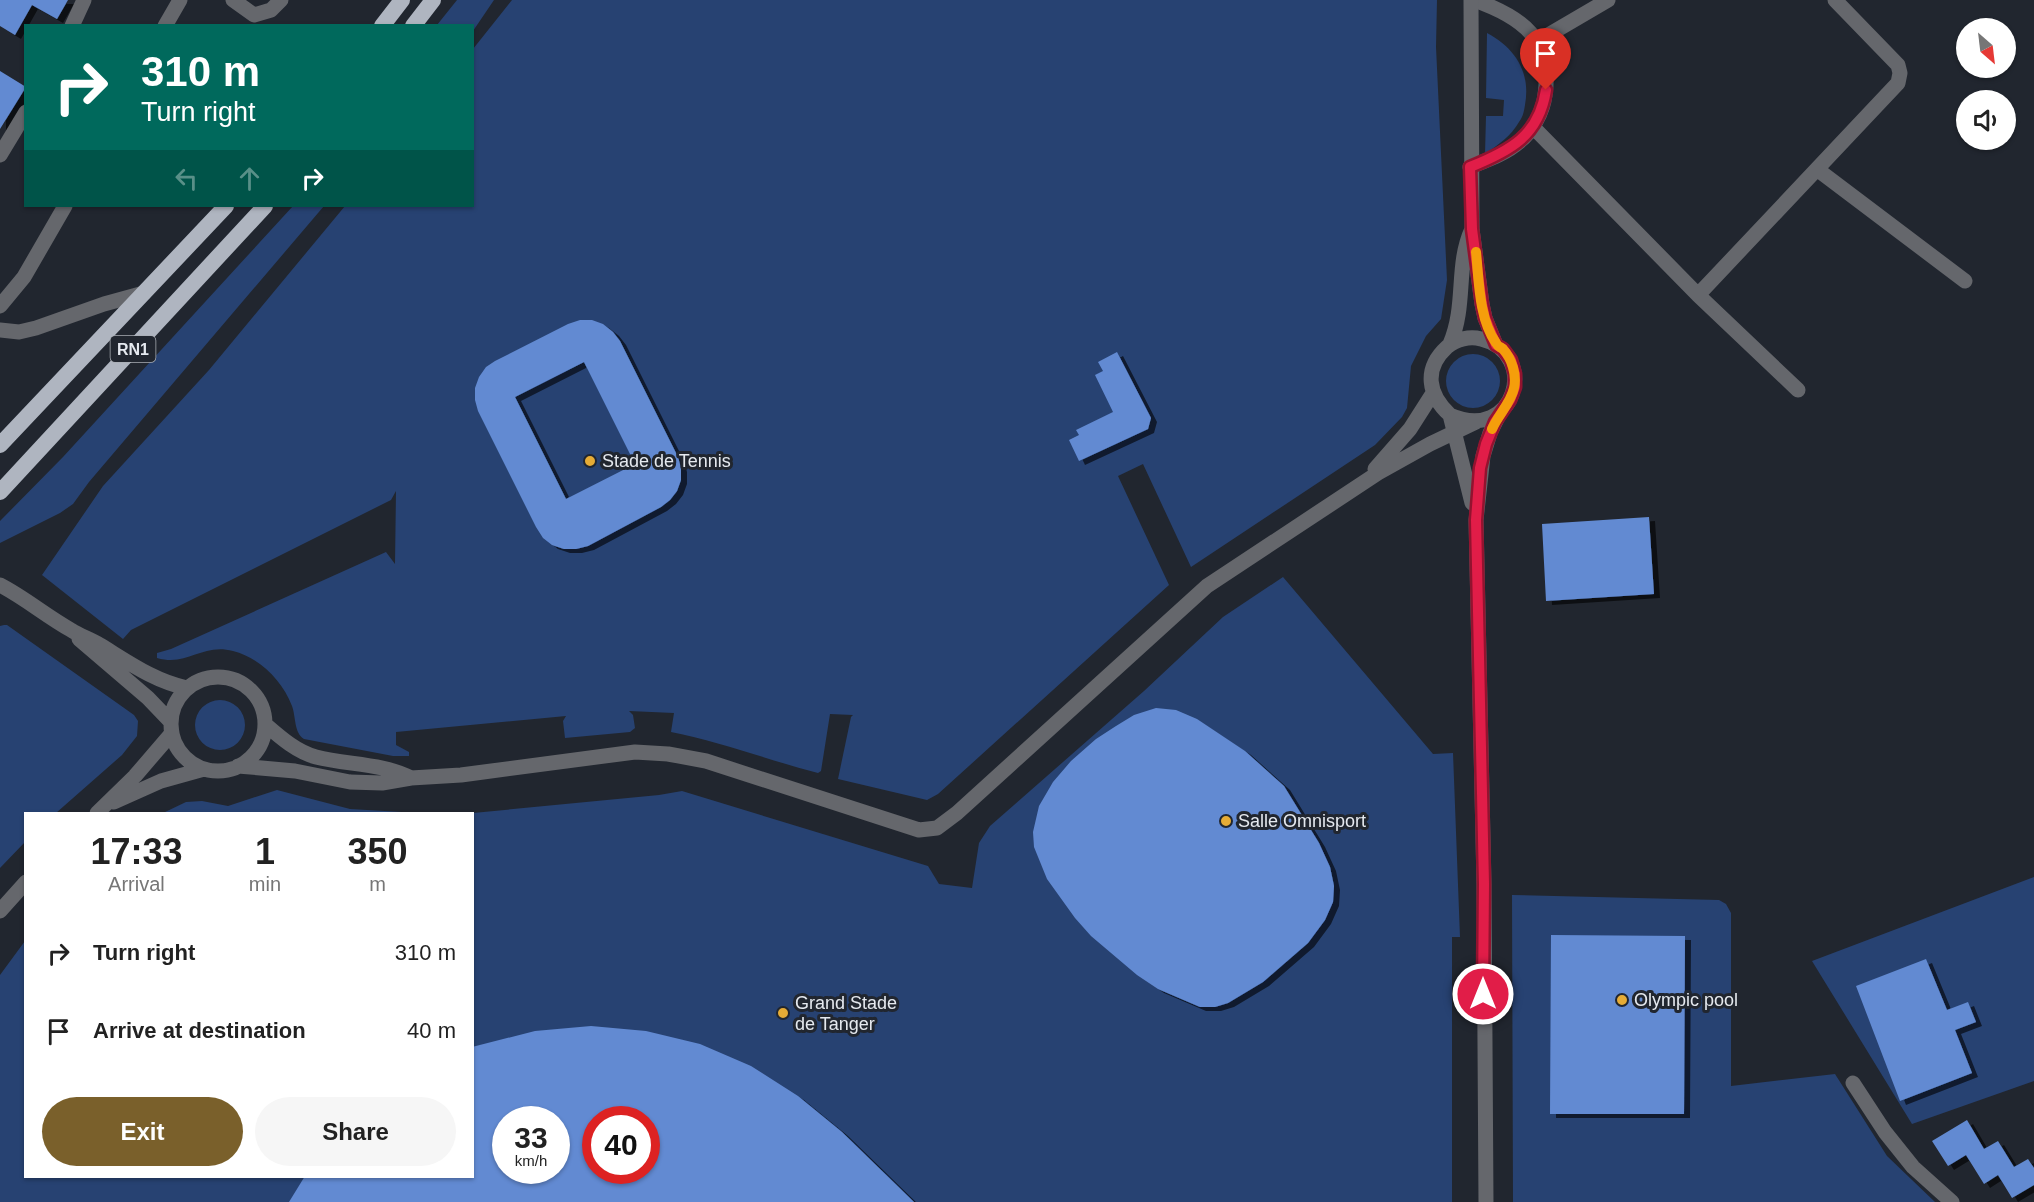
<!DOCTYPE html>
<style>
:root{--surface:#fff;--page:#f6f6f6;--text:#222;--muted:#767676;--accent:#7a602b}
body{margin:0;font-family:Helvetica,sans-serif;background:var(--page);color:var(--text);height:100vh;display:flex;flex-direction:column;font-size:22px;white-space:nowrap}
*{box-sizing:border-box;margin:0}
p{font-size:20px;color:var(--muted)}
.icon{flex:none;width:33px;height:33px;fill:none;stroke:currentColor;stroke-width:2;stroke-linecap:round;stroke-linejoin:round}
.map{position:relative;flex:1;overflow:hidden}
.panel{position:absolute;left:24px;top:812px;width:450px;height:366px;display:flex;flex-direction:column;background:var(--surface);border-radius:0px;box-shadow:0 2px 4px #0004}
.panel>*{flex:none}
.hud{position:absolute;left:24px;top:24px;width:450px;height:183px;border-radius:0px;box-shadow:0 2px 4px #0004;background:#00695c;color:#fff;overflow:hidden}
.needle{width:39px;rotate:152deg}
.fabs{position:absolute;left:1956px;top:18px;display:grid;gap:12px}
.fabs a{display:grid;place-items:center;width:60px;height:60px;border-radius:50%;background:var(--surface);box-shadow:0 2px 4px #0004;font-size:30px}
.speed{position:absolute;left:492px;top:1106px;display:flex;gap:12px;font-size:30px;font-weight:700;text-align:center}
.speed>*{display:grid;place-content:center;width:78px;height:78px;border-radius:50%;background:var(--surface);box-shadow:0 2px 4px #0004;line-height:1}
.speed small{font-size:15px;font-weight:400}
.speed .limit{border:9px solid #d22;background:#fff;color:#111}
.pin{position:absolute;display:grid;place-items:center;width:51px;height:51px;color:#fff;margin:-62px -26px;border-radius:50% 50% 50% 0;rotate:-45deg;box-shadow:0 0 6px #0007}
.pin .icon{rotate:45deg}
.me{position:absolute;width:66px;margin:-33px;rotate:0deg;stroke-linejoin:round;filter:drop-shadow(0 0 4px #0008)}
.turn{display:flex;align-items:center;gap:21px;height:126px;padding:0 18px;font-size:27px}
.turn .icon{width:78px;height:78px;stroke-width:2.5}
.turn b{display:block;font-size:42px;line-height:51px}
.lanes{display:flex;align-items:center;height:57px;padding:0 18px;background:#0003;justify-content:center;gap:30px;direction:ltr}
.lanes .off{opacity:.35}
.eta{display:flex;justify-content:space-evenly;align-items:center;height:102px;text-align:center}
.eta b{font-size:36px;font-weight:700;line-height:42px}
.action{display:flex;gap:12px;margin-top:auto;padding:12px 18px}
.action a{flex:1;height:69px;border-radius:36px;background:var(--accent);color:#fff;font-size:24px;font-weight:700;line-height:69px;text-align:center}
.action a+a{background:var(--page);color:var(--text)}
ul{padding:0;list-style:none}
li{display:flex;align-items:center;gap:18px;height:78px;padding:0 18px}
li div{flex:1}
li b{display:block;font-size:22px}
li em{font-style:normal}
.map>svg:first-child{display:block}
</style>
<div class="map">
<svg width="2034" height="1202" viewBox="0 0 2034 1202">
<defs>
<filter id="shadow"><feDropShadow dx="6" dy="4" stdDeviation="0" flood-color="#0009"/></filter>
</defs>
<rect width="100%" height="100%" fill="#21262f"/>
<!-- green -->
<path fill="#274272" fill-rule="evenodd" d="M457 0H494L473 31 472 26 437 25Z
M512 0H1437L1436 47 1447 280 1441 319 1426 336 1411 366 1407 408 1402 417 1375 445 1191 567 1143 464 1118 476 1169 585 938 794 927 800 838 779 851 717 853 715 830 714 821 771 818 773C768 760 721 742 671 732L674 713 629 711 633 715 635 728 630 732 565 738 563 721 566 716 396 732V745L409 752V756H393L304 739C294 733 296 717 292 706 282 680 260 658 233 651 201 643 188 667 157 658V653L171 649 386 552 395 564 396 491 391 500 131 630 123 639 42 575 103 486 209 370 345 206H472L473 49Z
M1487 33C1515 48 1531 72 1525 105 1524 111 1523 117 1519 122 1511 136 1498 145 1485 154L1486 116H1503L1504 100 1486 98Z
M293 206H324L89 482 73 504 60 513 0 543V521L63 457Z
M1446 381a27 27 0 1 1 54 0a27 27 0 1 1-54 0Z
M1283 577 1433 754 1453 753 1460 937H1452V1202H0V975L25 941 26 1176H472L473 813 659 795 682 791 928 866 939 884 972 888 979 843 990 826 1144 691 1223 617ZM506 1119H556V1170H506ZM596 1119H646V1170H596Z
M4 625H7L134 715 138 721 137 736 122 755 56 813H26L25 842 0 868V626Z
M195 725a25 25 0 1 1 50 0a25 25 0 1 1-50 0Z
M277 790 350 809 419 813H163L186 802 202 801 228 806Z
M2034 877V1081L1912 1124 1812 961Z
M1512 895 1719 900 1726 904 1731 913V1086L1835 1074 1887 1156 1935 1202H1513Z"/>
<!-- building -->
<path fill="#628ad2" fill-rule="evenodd" filter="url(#shadow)" d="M0 0H68L57 19 32 5 15 35 0 26Z
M0 71 26 87 0 129Z
M580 320H592L603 324 613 332 620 341 678 457 681 468V480L677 491 670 500 661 507 588 546 576 549H564L552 545 543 538 536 527 478 411 475 400V388L479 377 486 367 495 361 568 324ZM584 362 635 464 566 499 515 397Z
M1117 352 1151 418 1148 429 1079 461 1069 440 1079 435 1076 430 1113 412 1095 375 1103 371 1098 362Z
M1649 517 1654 594 1546 601 1542 524Z
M1156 708 1176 710 1197 719 1245 751 1284 786 1319 843 1330 867 1334 886 1333 902 1325 920 1308 943 1263 982 1228 1003 1215 1007H1200L1158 989 1137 975 1091 936 1075 918 1047 879 1034 847 1033 832 1039 806 1053 782 1071 761 1096 739 1116 726 1134 715Z
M1551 935 1685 936 1684 1114H1550Z
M1926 959 1947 1010 1968 1002 1976 1022 1955 1030 1972 1073 1900 1101 1856 986Z
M591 1026 646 1031 700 1044 751 1066 798 1096 842 1132 914 1202H289L305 1176H472V1047L535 1031ZM506 1119H556V1170H506ZM596 1119H646V1170H596Z
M1967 1120 1984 1149 1998 1141 2014 1167 2028 1159 2034 1168V1185L2012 1198 1998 1175 1984 1184 1966 1155 1948 1166 1932 1141Z"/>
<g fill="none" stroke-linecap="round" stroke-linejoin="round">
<!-- minor -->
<path stroke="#65676c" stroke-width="15" d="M233 0 254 15 271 10 281 0
M72 26 84 0
M165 26 180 0
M1538 41 1608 0
M1533 127 1698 295 1798 390
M0 155 26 112
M1470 167C1487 160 1505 154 1519 142 1532 132 1543 112 1545 95 1553 39 1522 17 1474 0
M1818 170 1965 281
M1698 295 1898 83 1900 73 1898 65 1835 0
M0 306 24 277 65 206
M0 330 19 332 36 328 104 304 144 293
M1853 1083 1885 1132 1913 1167 1952 1202"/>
<!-- tertiary -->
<path stroke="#65676c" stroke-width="15" d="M1471 0 1472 229 1482 304 1485 318 1496 345
M1450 344C1467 304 1455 266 1472 229
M1450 415C1516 444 1540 353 1481 339 1470 336 1456 339 1447 347 1423 369 1428 395 1450 415L1472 503
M1375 469 1410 429 1433 393
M0 585C25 598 46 616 71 630 80 636 91 639 100 645 128 662 154 681 187 688
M79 639 148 698 171 722
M171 724a47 47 0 1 1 94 0a47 47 0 1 1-94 0Z
M266 725C281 738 297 752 316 757 348 765 382 763 411 778
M238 766 295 771 350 782 382 783 411 778 461 775 635 752 668 754 706 761 919 830 937 828 957 813 1207 586 1378 473 1430 444 1476 422
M114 802 161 781 204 769
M97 813 135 776 172 733
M0 911 26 882
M1486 1202 1484 884 1476 520 1483 456 1490 433 1501 411"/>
<!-- trunk -->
<path stroke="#afb5c0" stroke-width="16" d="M382 26 402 0
M413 26 433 0
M0 445 226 206
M0 492 265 206"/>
</g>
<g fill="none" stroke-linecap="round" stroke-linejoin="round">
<!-- route casing -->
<g stroke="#92132f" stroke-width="15">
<path id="route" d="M1483 994 1484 884 1476 520 1480 468 1486 444 1495 422 1510 400 1515 387V374L1511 360 1503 349 1496 345 1485 318 1482 304 1472 229 1470 167C1510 151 1539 136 1546 90"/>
</g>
<!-- route -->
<use href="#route" stroke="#e11d48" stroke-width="10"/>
<!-- slow -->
<path stroke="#f59e0b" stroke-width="10" d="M1476 252C1479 281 1479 319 1496 343 1499 348 1498 345 1503 349 1512 359 1517 375 1514 388 1511 403 1498 415 1492 429"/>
</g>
<!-- markers -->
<g fill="#e6ac36" stroke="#21262f" stroke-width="2">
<circle cx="590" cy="461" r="6"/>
<circle cx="1226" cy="821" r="6"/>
<circle cx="1622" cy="1000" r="6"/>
<circle cx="783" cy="1013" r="6"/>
</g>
<g text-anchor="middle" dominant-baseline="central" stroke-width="6" stroke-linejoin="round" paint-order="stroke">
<!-- shield labels -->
<rect fill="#21262f" stroke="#aaaeb5" stroke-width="1.5" x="110.5" y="336" width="45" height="26" rx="4.5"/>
<g font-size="16" font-weight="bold" fill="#e5e9ef">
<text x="133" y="349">RN1</text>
</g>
<!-- poi labels -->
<g font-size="18" fill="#e5e9ef" stroke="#21262f" text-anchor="start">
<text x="602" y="461">Stade de Tennis</text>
<text x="1238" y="821">Salle Omnisport</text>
<text x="1634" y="1000">Olympic pool</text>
<text x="795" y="1003">Grand Stade<tspan x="795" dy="21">de Tanger</tspan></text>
</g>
</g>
</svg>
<div class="fabs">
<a><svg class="needle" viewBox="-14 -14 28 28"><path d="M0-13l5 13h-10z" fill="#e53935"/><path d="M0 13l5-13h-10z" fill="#767676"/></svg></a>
<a><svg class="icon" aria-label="sound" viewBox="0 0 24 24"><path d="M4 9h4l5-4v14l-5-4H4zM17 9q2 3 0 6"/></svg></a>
</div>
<div class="speed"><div>33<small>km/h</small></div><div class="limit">40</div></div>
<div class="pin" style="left:1546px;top:90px;background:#d93025"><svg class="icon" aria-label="arrive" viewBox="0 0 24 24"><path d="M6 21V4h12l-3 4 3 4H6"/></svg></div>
<svg class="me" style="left:1483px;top:994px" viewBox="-20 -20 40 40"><circle r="17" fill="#e11d48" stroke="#fff" stroke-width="3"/><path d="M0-11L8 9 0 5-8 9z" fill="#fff"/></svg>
<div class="hud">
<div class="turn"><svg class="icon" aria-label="right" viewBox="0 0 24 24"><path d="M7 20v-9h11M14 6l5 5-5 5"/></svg><div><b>310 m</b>Turn right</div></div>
<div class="lanes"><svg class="icon off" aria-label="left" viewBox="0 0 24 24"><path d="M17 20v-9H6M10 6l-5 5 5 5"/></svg><svg class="icon off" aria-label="ahead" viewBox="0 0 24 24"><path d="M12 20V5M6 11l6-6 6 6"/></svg><svg class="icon" aria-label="right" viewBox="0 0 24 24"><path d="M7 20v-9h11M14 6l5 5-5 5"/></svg></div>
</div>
<section class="panel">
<div class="eta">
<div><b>17:33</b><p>Arrival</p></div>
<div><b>1</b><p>min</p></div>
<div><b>350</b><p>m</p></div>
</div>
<ul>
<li><svg class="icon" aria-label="right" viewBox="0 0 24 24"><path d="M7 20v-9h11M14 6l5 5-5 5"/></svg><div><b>Turn right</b></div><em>310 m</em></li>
<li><svg class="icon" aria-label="arrive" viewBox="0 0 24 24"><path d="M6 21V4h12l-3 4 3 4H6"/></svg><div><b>Arrive at destination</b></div><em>40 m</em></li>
</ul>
<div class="action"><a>Exit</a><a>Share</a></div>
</section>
</div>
